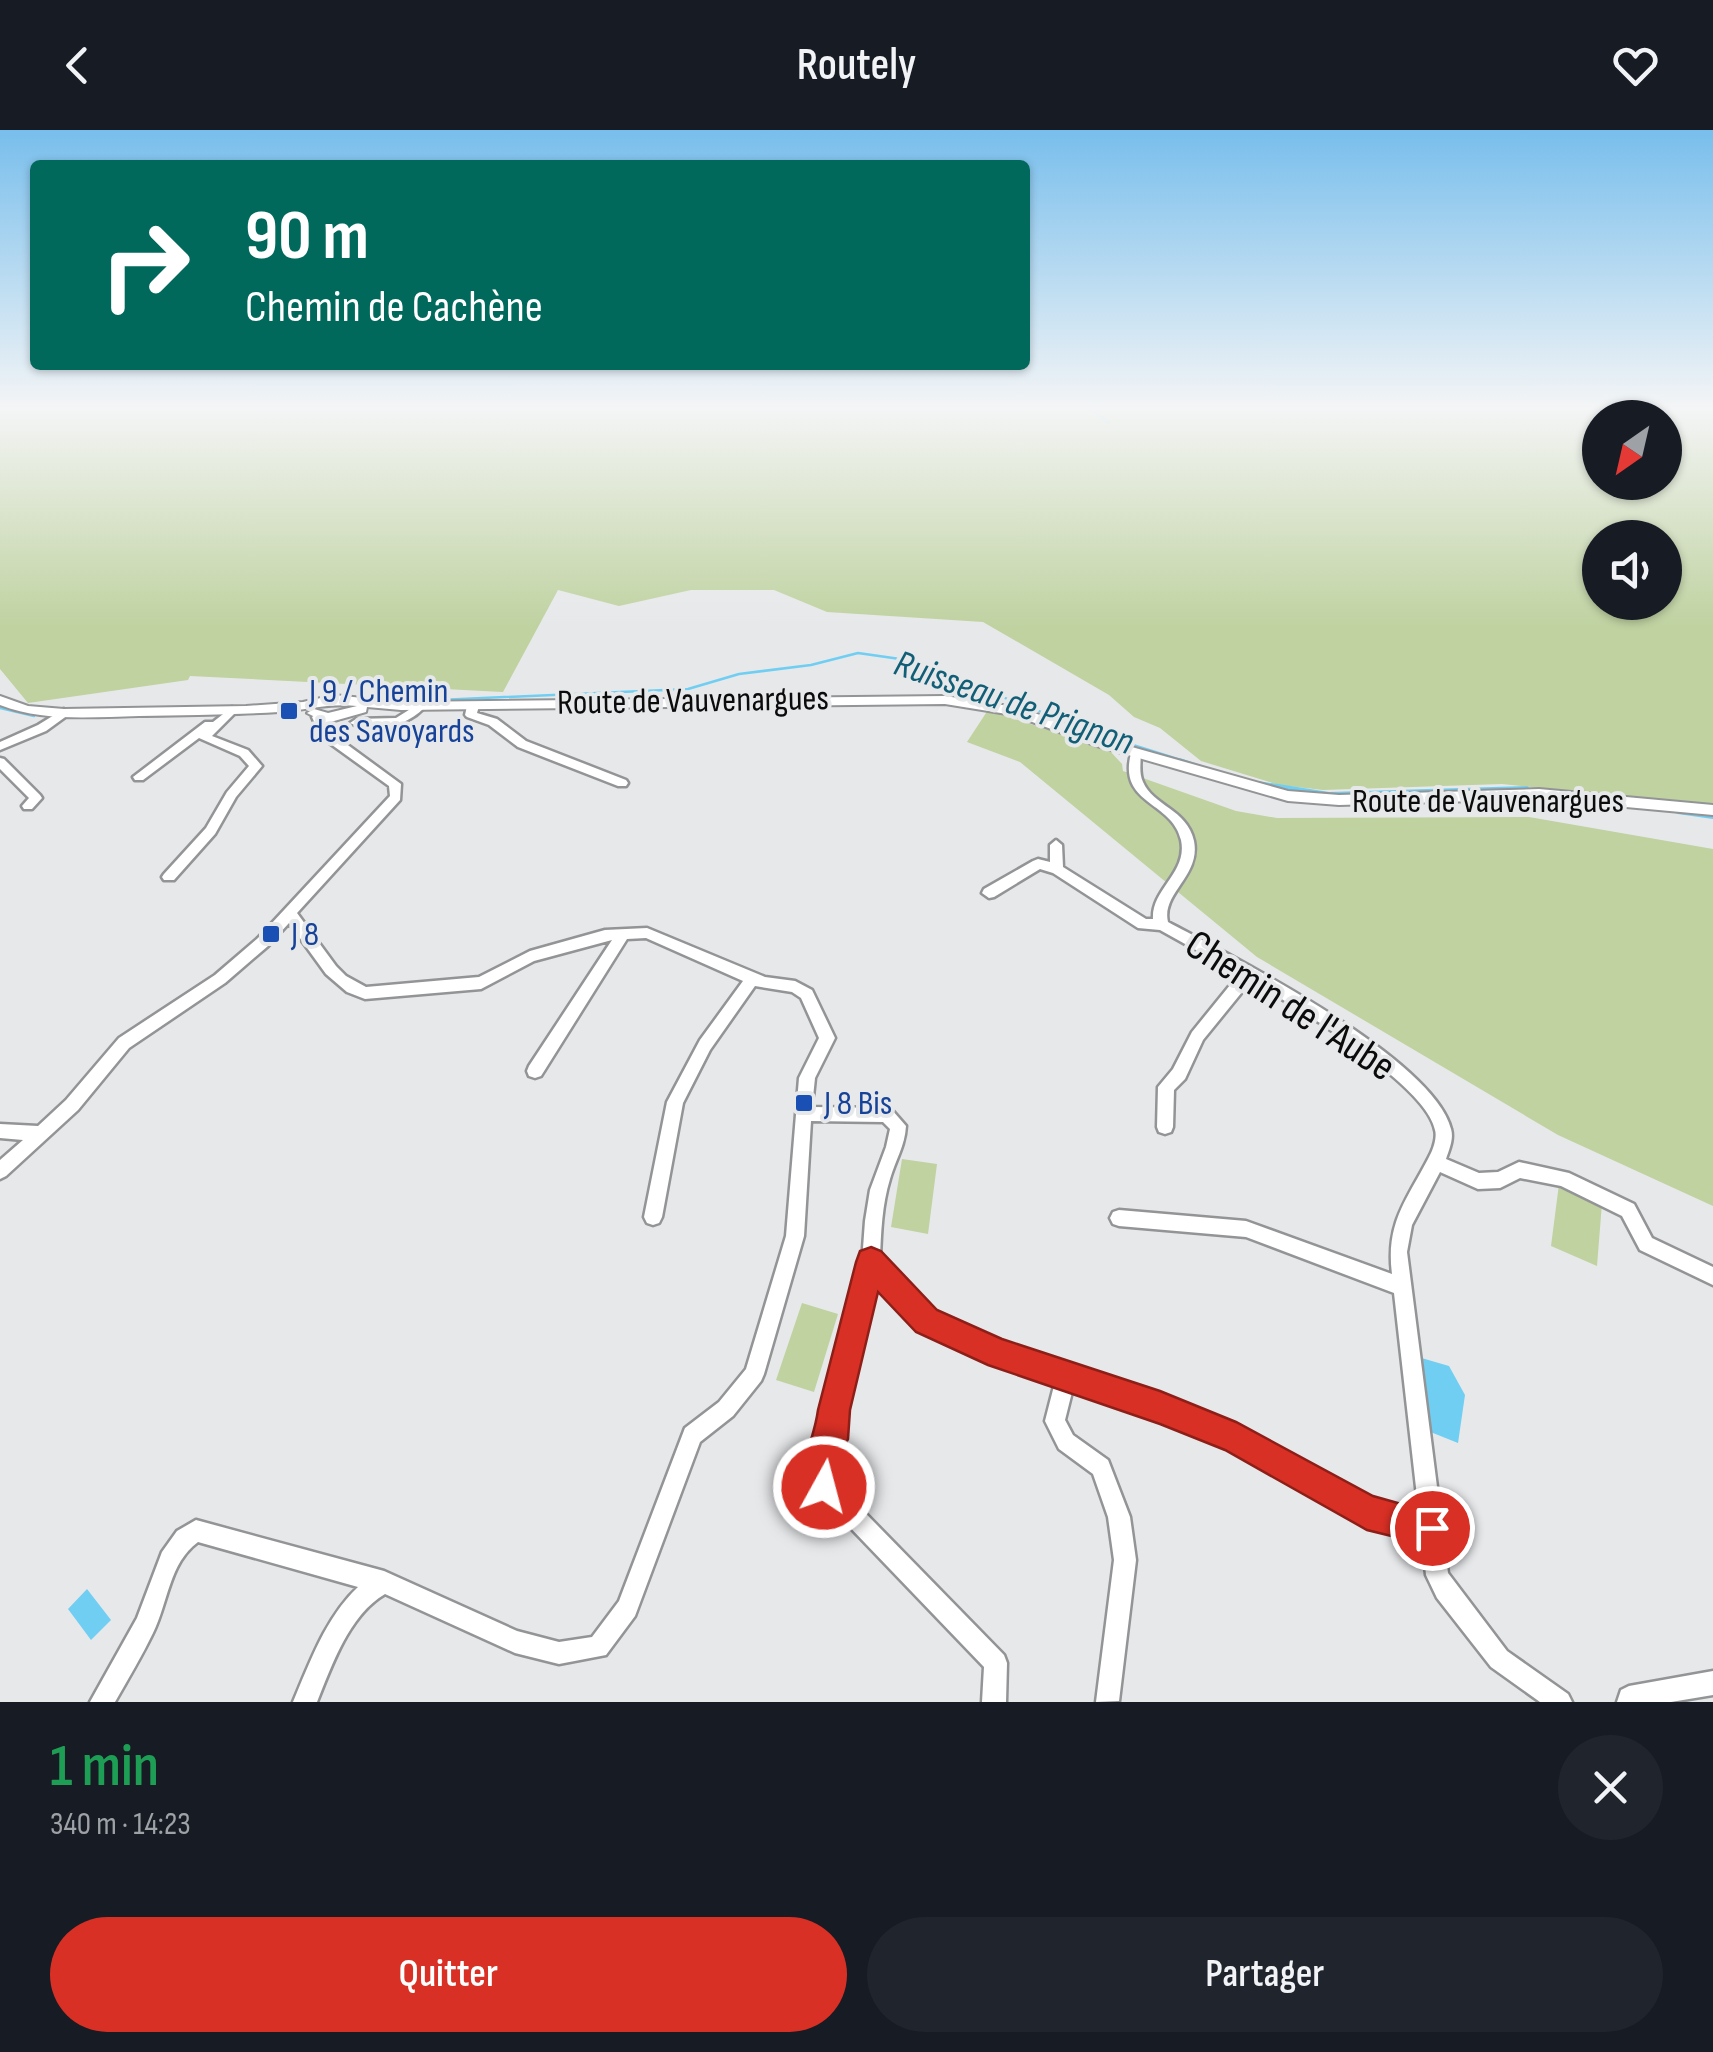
<!DOCTYPE html>
<html lang="fr">
<meta charset="utf-8">
<style>
:root{--surface:#171b24;--page:#20242c;--text:#f1f3f6;--muted:#9ea1a6;--accent:#d93025}
body{margin:0;font-family:"Sofia Sans Condensed",sans-serif;background:var(--page);color:var(--text);height:100vh;display:flex;flex-direction:column;font-size:38px;white-space:nowrap}
*{box-sizing:border-box;margin:0}
p{font-size:32px;color:var(--muted)}
.icon{flex:none;width:55px;height:55px;fill:none;stroke:currentColor;stroke-width:2;stroke-linecap:round;stroke-linejoin:round}
.map{position:relative;height:1572px;overflow:hidden}
.side{display:flex;flex-direction:column;background:var(--surface);flex:1}
.side>*{flex:none}
.banner{position:absolute;left:30px;top:30px;width:1000px;height:210px;border-radius:10px;box-shadow:0 2px 8px #0004;background:#00695c;color:#fff;overflow:hidden}
.needle{width:65px;rotate:214deg}
.tools{position:absolute;left:1582px;top:270px;display:grid;gap:20px}
.tools a{display:grid;place-items:center;width:100px;height:100px;border-radius:50%;background:var(--surface);box-shadow:0 2px 8px #0004;font-size:50px}
.pin{position:absolute;display:grid;place-items:center;width:85px;height:85px;color:#fff;margin:-42px;border:5px solid #fff;border-radius:50%;box-shadow:0 2px 10px #0007}
.me{position:absolute;width:110px;margin:-55px;rotate:7deg;stroke-linejoin:round;filter:drop-shadow(0 0 8px #0008)}
.turn{display:flex;align-items:center;gap:35px;height:210px;padding:0 50px;font-size:45px}
.turn .icon{width:130px;height:130px;stroke-width:2.5}
.turn b{display:block;font-size:70px;line-height:85px}
.round{display:grid;place-items:center;flex:none;width:105px;height:105px;border-radius:52px;background:var(--page)}
.summary{display:flex;align-items:center;justify-content:space-between;height:170px;padding:0 50px}
h1{font-size:60px;font-weight:600;line-height:75px;color:#1e9e55}
.button{display:flex;gap:20px;margin-top:auto;padding:20px 50px}
.button a{flex:1;height:115px;border-radius:60px;background:var(--accent);color:#fff;font-size:40px;font-weight:600;line-height:115px;text-align:center}
.button a+a{background:var(--page);color:var(--text)}
header{display:flex;justify-content:space-between;align-items:center;height:130px;padding:0 50px;background:var(--surface);font-size:45px;font-weight:600}
.map>svg:first-child{display:block}
</style>
<header><svg class="icon" aria-label="back" viewBox="0 0 24 24"><path d="M15 5l-7 7 7 7"/></svg>Routely<svg class="icon" aria-label="heart" viewBox="0 0 24 24"><path d="M12 20l-8-8c-3-5 5-10 8-4 3-6 11-1 8 4z"/></svg></header>
<div class="map">
<svg width="1713" height="1572" viewBox="0 0 1713 1572">
<rect width="100%" height="100%" fill="#e7e8ea"/>
<!-- green -->
<path fill="#bfd2a0" fill-rule="evenodd" d="M0 277H1713V676L1502 654 1323 660 1279 655 1201 631 1160 598 1134 587 1109 565 983 492 827 482 774 460H691L619 476 558 460 503 562 190 546 188 550 28 573 0 539ZM1600 288H1665V352H1600ZM1600 408H1665V472H1600Z
M988 580 1109 620 1122 634 1123 641 1236 681 1277 688 1529 687 1713 719V1076L1558 1005 1257 827 1020 632 967 612Z
M902 1029 937 1034 928 1104 891 1097Z
M1559 1054 1602 1073 1597 1136 1551 1116Z
M802 1173 838 1184 814 1262 776 1250Z"/>
<!-- water -->
<path fill="#70cef2" d="M1418 1227 1449 1236 1465 1265 1458 1313 1428 1301Z
M87 1459 111 1490 91 1510 68 1479Z"/>
<g fill="none" stroke-linecap="round" stroke-linejoin="round">
<!-- stream-far1 -->
<path stroke="#70cef2" stroke-width="2.5" d="M1087 277 1108 292
M439 570 688 559 739 544 811 535 858 523 907 530 1098 604 1187 632
M0 578 34 586"/>
<!-- stream -->
<path stroke="#70cef2" stroke-width="4" d="M1179 630 1201 637
M1258 653 1329 664 1527 658
M1543 670 1603 675
M1678 682 1713 687"/>
<!-- minor casing -->
<g stroke="#939496" stroke-width="5">
<path id="minor" d="M420 573 424 574V578C406 597 372 604 350 593L356 589 396 588Z
M473 573 479 576 477 583 497 589 526 611 626 650 628 653 626 656H618L518 617 489 595 467 587 465 585 467 576Z
M232 577 238 580 212 606 248 620 262 636 236 667 215 704 174 750H164L162 747 164 744 206 698 227 662 249 636 240 626 199 608 143 650H135L133 647 205 592H213Z
M64 579 70 583 68 585 46 601 0 620V612L38 595Z
M318 583 324 587 330 602 401 654 400 670 297 783 336 836 346 846 366 857 479 847 530 821 605 800 647 798 765 847 795 851 812 860 835 908 815 948 812 977 886 978 892 980 906 996C905 1016 895 1031 890 1049 882 1075 881 1102 880 1129L934 1184 1001 1215 1160 1267 1237 1298 1370 1372 1419 1384 1394 1163 1246 1107 1119 1096 1113 1094 1110 1088 1113 1082 1119 1080 1246 1091 1392 1144C1385 1090 1410 1066 1431 1023 1434 1017 1437 1006 1435 1000 1426 954 1293 875 1251 851L1203 910 1185 949 1174 960 1173 997 1171 1002 1165 1004 1159 1002 1157 997 1158 957 1173 939 1192 902 1239 844 1160 800 1138 798 1053 743 1040 739 994 767 989 768 982 763 984 759 1033 731 1038 729 1050 732V715L1056 710 1062 715 1063 737 1146 789H1153C1151 759 1188 743 1181 710 1172 670 1115 675 1132 620H1140C1142 630 1138 642 1143 652 1153 676 1187 679 1194 711 1201 746 1161 763 1168 792 1234 827 1433 928 1451 999 1454 1009 1449 1020 1446 1029L1479 1043 1498 1042 1519 1032 1569 1043 1634 1074 1652 1108 1713 1137V1155L1640 1120 1622 1086 1561 1056 1520 1048 1500 1058 1478 1059 1440 1042 1412 1095 1407 1122 1448 1443 1507 1521 1568 1564 1572 1572H1540L1491 1537 1437 1468 1426 1445 1422 1406 1360 1389 1230 1315 1160 1287 1073 1258 1065 1290 1073 1305 1108 1330 1130 1387 1136 1430 1119 1571 1096 1572 1114 1430 1108 1387 1093 1344 1059 1319 1045 1291 1055 1252 999 1234 920 1198 875 1150 852 1242 841 1309 831 1329 835 1352 1004 1525 1007 1533 1006 1572H982L984 1537 818 1364 811 1328 821 1307 832 1242 862 1132 865 1091 870 1060 886 1017 890 999 883 992 811 991 804 1106 764 1244 761 1251 733 1286 700 1312 635 1486 606 1525 559 1534 515 1523 385 1464C349 1485 332 1535 317 1572H293C310 1532 326 1487 358 1457L198 1412C169 1433 168 1473 153 1503 142 1526 128 1549 115 1572H90L137 1488 162 1422 177 1401 196 1390 384 1441 517 1501 559 1512 592 1507 619 1471 685 1298 719 1272 746 1239 786 1106 799 948 819 908 801 868 792 862 755 856 710 920 683 973 662 1087 659 1093 653 1095 647 1093 644 1087 667 972 700 910 743 851 646 808 627 809 541 946 535 948 529 946 527 941 529 936 612 810 534 831 481 859 365 869 347 862 326 844 289 793 268 816 225 853 129 918 78 980 6 1046 0 1049V1030L23 1010 0 1008V994L38 996 66 970 119 908 215 845 258 808 390 666 389 656 321 607 312 587Z
M0 628 4 629 40 665 42 668 32 679H24L22 676 29 668 0 639Z
M1713 1541V1565L1671 1572H1617L1621 1560 1629 1556Z"/>
</g>
<!-- secondary casing -->
<g stroke="#939496" stroke-width="4">
<path id="secondary" d="M334 565 401 572 945 566 1021 578 1107 610 1288 661 1339 665 1539 659 1713 675V685L1539 669 1339 675 1288 671 1097 616 1013 585 945 574 401 580 367 577 366 582 327 593 307 583 314 579 328 583 357 576C330 573 306 580 279 582 233 585 186 585 139 586 92 587 44 592 0 575V566L28 576 64 579 246 576 303 572Z"/>
</g>
<!-- minor -->
<use href="#minor" fill="#fff" fill-rule="evenodd"/>
<!-- secondary -->
<use href="#secondary" fill="#fff" fill-rule="evenodd"/>
</g>
<!-- sky -->
<linearGradient id="sky" x2="0" y2="1"><stop stop-color="#78beec"/><stop offset="0.56" stop-color="#f4f5f6"/><stop offset="1" stop-color="#f4f5f6" stop-opacity="0"/></linearGradient>
<rect width="1713" height="497" fill="url(#sky)"/>
<!-- route -->
<path fill="#d93025" stroke="#8d1f18" stroke-width="2.5" d="M871 1117 881 1121 937 1180 1002 1209 1160 1261 1236 1292 1373 1366 1444 1386 1450 1398 1444 1411 1432 1416 1367 1400 1225 1320 1160 1294 988 1235 916 1202 878 1162 850 1280 848 1309 838 1330 842 1357 837 1369 824 1374 812 1369C796 1331 813 1317 818 1280L856 1132 860 1121Z"/>
<!-- markers -->
<g fill="#1a4fb4" stroke="#e7e8ea" stroke-width="4">
<rect x="279" y="571" width="20" height="20" rx="5"/>
<rect x="261" y="794" width="20" height="20" rx="5"/>
<rect x="794" y="963" width="20" height="20" rx="5"/>
</g>
<g text-anchor="middle" dominant-baseline="central" stroke-width="8" stroke-linejoin="round" paint-order="stroke">
<!-- transit labels -->
<g font-size="35" fill="#164399" stroke="#e7e8ea" text-anchor="start">
<text x="309" y="561">J 9 / Chemin<tspan x="309" dy="40">des Savoyards</tspan></text>
<text x="291" y="804">J 8</text>
<text x="824" y="973">J 8 Bis</text>
</g>
<!-- street labels -->
<g font-size="35" fill="#0b0b0c" stroke="#e7e8ea">
<text transform="translate(693 571) rotate(-1)">Route de Vauvenargues</text>
<text x="1488" y="671">Route de Vauvenargues</text>
</g>
<!-- water labels -->
<g font-size="38" font-style="italic" fill="#115e77" stroke="#e7e8ea">
<text transform="translate(1014 573) rotate(19)">Ruisseau de Prignon</text>
</g>
<!-- near-street labels -->
<g font-size="42" fill="#0b0b0c" stroke="#e7e8ea">
<text transform="translate(1290 876) rotate(33)">Chemin de l'Aube</text>
</g>
</g>
</svg>
<div class="tools">
<a><svg class="needle" viewBox="-14 -14 28 28"><path d="M0-13l5 13h-10z" fill="#e53935"/><path d="M0 13l5-13h-10z" fill="#9ea1a6"/></svg></a>
<a><svg class="icon" aria-label="sound" viewBox="0 0 24 24"><path d="M4 9h4l5-4v14l-5-4H4zM17 9q2 3 0 6"/></svg></a>
</div>
<div class="pin" style="left:1432px;top:1398px;background:#d93025"><svg class="icon" aria-label="arrive" viewBox="0 0 24 24"><path d="M6 21V4h12l-3 4 3 4H6"/></svg></div>
<svg class="me" style="left:824px;top:1357px" viewBox="-20 -20 40 40"><circle r="17" fill="#d93025" stroke="#fff" stroke-width="3"/><path d="M0-11L8 9 0 5-8 9z" fill="#fff"/></svg>
<div class="banner">
<div class="turn"><svg class="icon" aria-label="right" viewBox="0 0 24 24"><path d="M7 20v-9h11M14 6l5 5-5 5"/></svg><div><b>90 m</b>Chemin de Cachène</div></div>
</div>
</div>
<section class="side">
<div class="summary"><div><h1>1 min</h1><p>340 m · 14:23</p></div><a class="round"><svg class="icon" aria-label="close" viewBox="0 0 24 24"><path d="M6 6l12 12M18 6L6 18"/></svg></a></div>
<div class="button"><a>Quitter</a><a>Partager</a></div>
</section>
